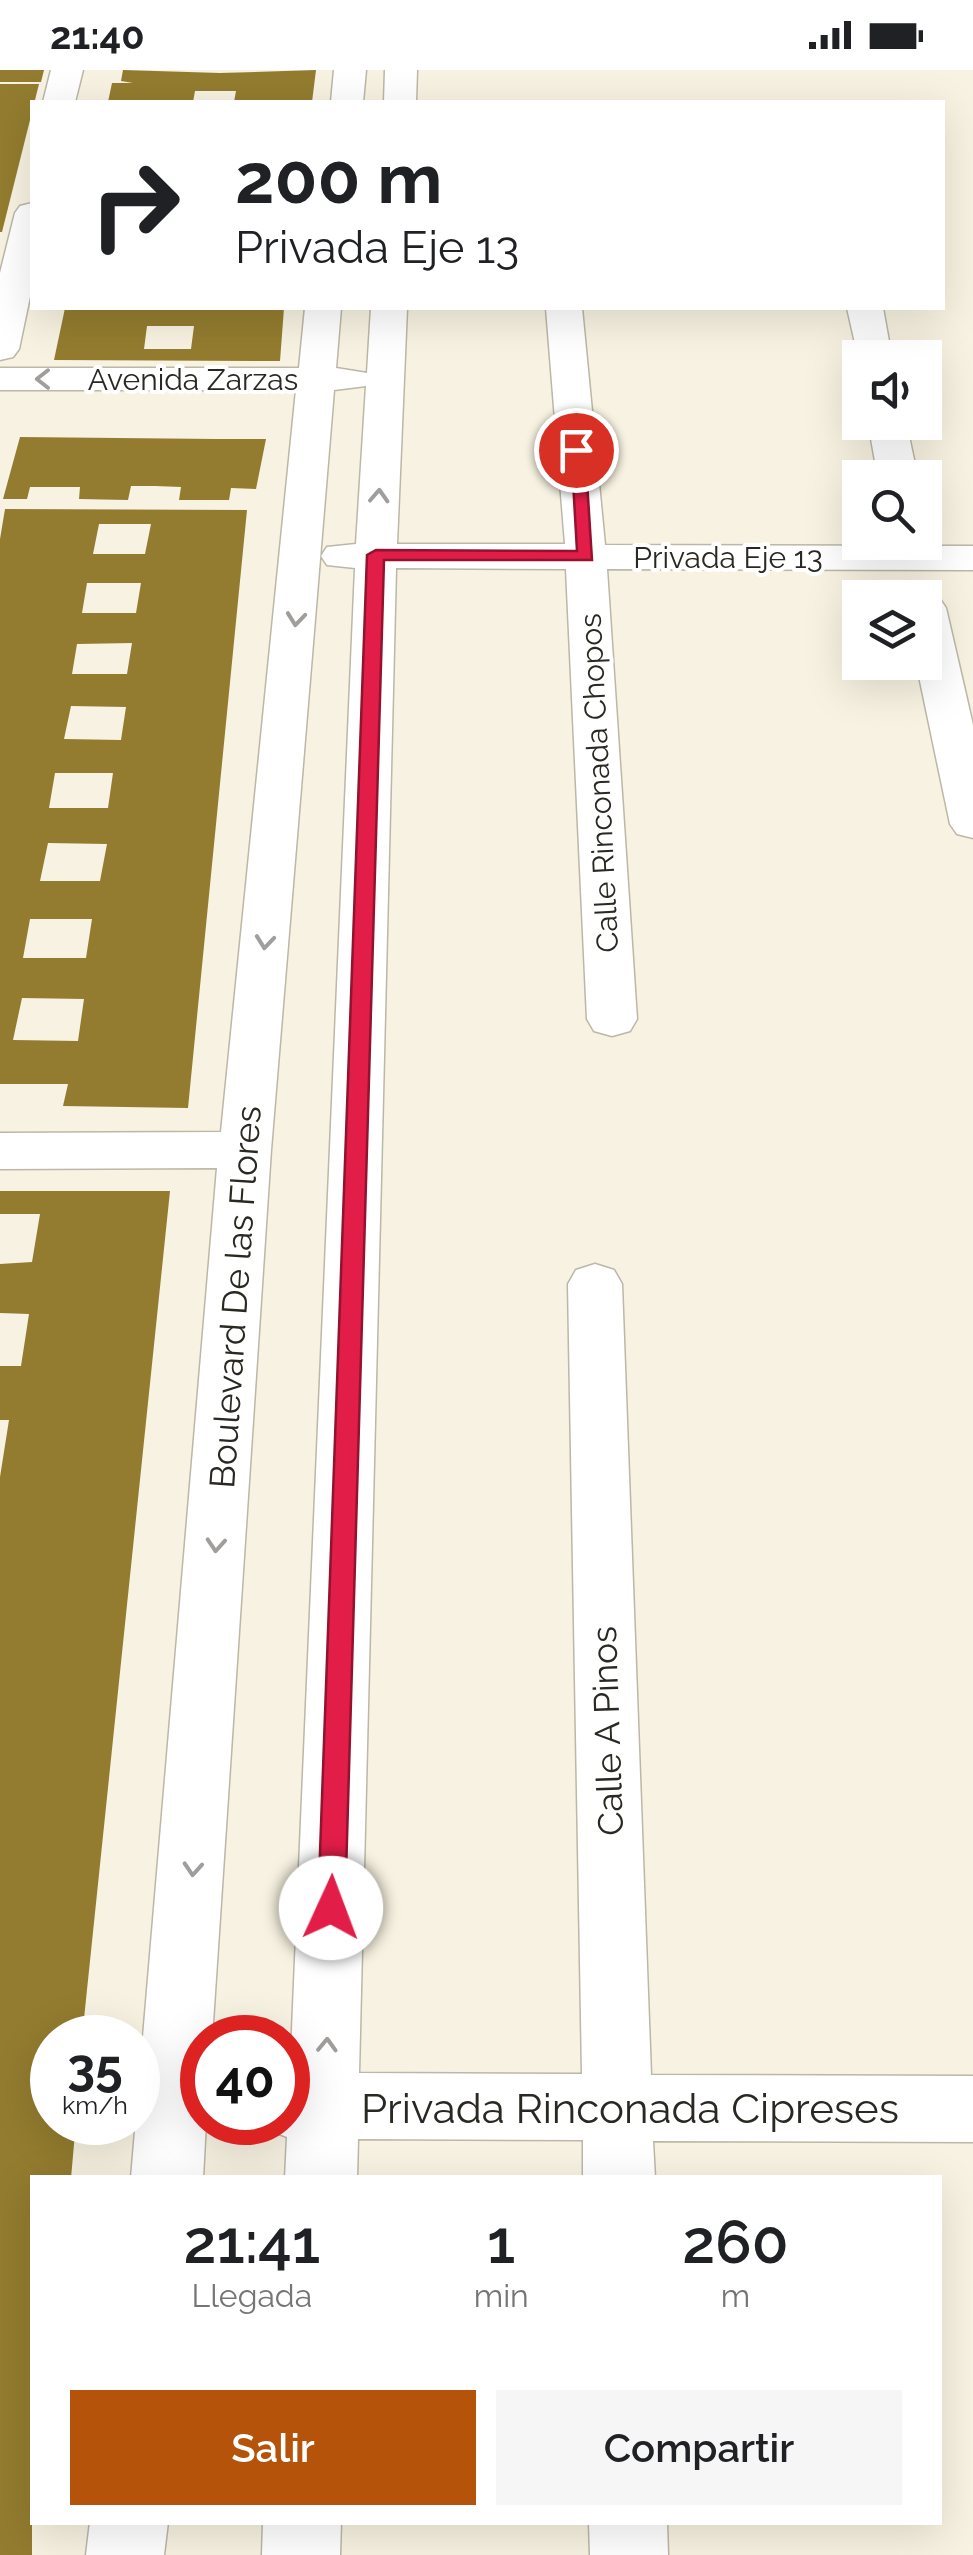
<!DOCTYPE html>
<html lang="es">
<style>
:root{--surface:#fff;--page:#f6f6f6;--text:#202124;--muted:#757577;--accent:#b45309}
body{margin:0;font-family:Raleway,sans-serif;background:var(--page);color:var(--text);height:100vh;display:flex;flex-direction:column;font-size:38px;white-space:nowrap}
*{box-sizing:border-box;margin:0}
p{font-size:32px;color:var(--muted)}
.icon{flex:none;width:55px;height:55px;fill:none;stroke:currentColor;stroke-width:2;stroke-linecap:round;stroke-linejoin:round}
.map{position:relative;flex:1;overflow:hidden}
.drawer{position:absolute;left:30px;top:2105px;width:912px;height:350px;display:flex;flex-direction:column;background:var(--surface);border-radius:0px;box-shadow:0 10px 40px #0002}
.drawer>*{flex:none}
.hud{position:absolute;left:30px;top:30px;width:915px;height:210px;border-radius:0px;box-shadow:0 10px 40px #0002;background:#fff;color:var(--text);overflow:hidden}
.buttons{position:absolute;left:842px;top:270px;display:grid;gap:20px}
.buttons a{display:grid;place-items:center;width:100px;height:100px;border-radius:0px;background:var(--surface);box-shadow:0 10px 40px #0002;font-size:50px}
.speed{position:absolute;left:30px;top:1945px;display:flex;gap:20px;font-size:50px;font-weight:700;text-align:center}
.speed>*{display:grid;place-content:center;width:130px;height:130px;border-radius:50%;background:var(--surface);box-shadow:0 10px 40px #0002;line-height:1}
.speed small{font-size:25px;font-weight:400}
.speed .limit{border:15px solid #d22;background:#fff;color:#111}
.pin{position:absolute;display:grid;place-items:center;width:85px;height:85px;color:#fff;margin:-42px;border:5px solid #fff;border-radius:50%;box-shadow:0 2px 10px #0007}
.me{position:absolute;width:110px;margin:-55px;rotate:2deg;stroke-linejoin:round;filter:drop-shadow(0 0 8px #0008)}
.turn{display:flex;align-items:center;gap:35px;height:210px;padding:0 40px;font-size:45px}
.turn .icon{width:130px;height:130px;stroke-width:2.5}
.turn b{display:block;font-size:70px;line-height:85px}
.eta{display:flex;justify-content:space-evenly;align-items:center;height:170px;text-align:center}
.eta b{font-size:60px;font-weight:600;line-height:70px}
.button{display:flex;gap:20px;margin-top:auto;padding:20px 40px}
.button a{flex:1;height:115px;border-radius:0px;background:var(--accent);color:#fff;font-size:40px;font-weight:600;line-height:115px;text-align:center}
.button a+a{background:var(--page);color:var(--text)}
.status{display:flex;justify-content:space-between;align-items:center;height:70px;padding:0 50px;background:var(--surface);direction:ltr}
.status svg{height:28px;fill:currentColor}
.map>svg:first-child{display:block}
</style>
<div class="status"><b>21:40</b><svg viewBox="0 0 49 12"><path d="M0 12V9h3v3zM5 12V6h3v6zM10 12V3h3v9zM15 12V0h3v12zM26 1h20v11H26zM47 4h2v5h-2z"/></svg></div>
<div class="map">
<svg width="973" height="2485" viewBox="0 0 973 2485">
<rect width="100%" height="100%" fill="#f7f2e1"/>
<!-- building -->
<path fill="#937c2f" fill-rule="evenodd" d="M0 0H44L41 12H0Z
M123 0 220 3 316 0 312 32H234L236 21H195L193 32H108L112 13H133L121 11Z
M0 14H39L2 162H0Z
M65 238H284L280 291 54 290ZM147 256H194L191 279H144Z
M20 367 216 369H266L256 419 231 418 229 430H179L181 417 155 416H131L128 430 79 429 80 417H30L27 429H3Z
M5 439 247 440 188 1038 63 1036 68 1014H0V469ZM99 454H151L145 484H93ZM87 513H141L136 543H82ZM132 573 127 604H72L77 574ZM71 636 126 637 121 670 64 669ZM55 703H113L108 738H49ZM48 773 107 774 100 811H40ZM30 849H92L86 888H23ZM22 928 84 929 78 971 13 970Z
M0 1121H170L82 1968H52V2052H76L71 2108H32V2485H0V1407L9 1350H0V1296H21L29 1244 0 1243V1194L32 1192 40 1144H0Z"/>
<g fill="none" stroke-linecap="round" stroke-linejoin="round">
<!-- minor casing -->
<g stroke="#bcb7a8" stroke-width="3">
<path id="minor" d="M51 0H83L75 32H43Z
M334 0H366L363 32H331Z
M385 0H417L416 32H384Z
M32 133V217L19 279 13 287 0 290V203L15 143 20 136Z
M305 238H341L336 298 367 303 371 238H407L397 474H565L546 238H582L605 475 973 476V500L607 499 637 949 630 961 612 966 594 961 587 949 566 499 396 498 359 2003 582 2004 568 1214 576 1200 595 1194 614 1200 622 1214 651 2005 973 2006V2072L653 2071 655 2108H583V2070L358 2069 357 2108H285L287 2067 266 2059 263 2052H288L355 498 327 495 321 486 327 477 356 474 366 316 334 320 271 1080 212 1968H202V2052H206L203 2108H131L217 1098 0 1099V1063L221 1062 296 320H0V298H299Z
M847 238H883L892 288H860V295Z
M868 352H906L918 408H878Z
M925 525 940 529 946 538 973 655V768L957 764 950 754 916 592H925V528H917Z
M90 2452H168L164 2485H86Z
M263 2452H341L340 2485H262Z
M589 2452H667L668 2485H590Z"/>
</g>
<!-- minor -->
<use href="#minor" fill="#fff" fill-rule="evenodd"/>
</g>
<!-- one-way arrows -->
<defs><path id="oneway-chevron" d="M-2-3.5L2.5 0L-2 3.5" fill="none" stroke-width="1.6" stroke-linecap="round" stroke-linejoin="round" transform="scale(2.5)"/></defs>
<g stroke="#9f9e9c">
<use href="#oneway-chevron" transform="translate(43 309) rotate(-180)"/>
<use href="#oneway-chevron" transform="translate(379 426) rotate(-87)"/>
<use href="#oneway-chevron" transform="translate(296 549) rotate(96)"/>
<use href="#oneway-chevron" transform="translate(265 872) rotate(96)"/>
<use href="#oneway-chevron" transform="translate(216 1475) rotate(94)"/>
<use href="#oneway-chevron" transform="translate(193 1799) rotate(94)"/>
<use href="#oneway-chevron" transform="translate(327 1975) rotate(-88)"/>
</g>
<!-- route -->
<path fill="#e11d48" stroke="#92132f" stroke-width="2.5" d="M571 376 585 380 592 490H384L345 1838 341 1847 331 1850 322 1847 318 1838 367 485 376 480 577 481Z"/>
<g text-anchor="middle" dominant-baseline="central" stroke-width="8" stroke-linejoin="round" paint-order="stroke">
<!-- far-street labels -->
<g font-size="30" fill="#292822" stroke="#fff">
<text x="193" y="309">Avenida Zarzas</text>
<text x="728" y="487">Privada Eje 13</text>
<text transform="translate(599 713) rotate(-93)">Calle Rinconada Chopos</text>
</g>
<!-- street labels -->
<g font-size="35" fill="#292822" stroke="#fff">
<text transform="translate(235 1227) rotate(-86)">Boulevard De las Flores</text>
<text transform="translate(607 1661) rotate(-92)">Calle A Pinos</text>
</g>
<!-- near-street labels -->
<g font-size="42" fill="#292822" stroke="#fff">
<text x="630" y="2038">Privada Rinconada Cipreses</text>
</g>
</g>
</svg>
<div class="buttons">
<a><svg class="icon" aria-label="sound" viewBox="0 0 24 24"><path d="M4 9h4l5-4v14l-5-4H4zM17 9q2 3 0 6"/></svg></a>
<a><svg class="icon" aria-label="search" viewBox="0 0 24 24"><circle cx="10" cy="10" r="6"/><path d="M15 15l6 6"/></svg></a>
<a><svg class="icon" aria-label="layers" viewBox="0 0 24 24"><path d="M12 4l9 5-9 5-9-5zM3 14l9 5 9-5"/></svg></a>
</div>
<div class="speed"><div>35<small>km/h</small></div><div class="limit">40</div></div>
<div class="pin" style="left:576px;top:380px;background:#d93025"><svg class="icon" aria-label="arrive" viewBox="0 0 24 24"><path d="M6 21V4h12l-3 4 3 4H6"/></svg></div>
<svg class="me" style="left:331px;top:1838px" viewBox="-20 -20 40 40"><circle r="19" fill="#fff"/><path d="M0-13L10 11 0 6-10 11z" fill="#e11d48"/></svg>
<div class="hud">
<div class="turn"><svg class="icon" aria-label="right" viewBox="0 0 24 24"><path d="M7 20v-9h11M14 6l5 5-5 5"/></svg><div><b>200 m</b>Privada Eje 13</div></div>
</div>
<section class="drawer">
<div class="eta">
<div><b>21:41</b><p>Llegada</p></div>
<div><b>1</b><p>min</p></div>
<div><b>260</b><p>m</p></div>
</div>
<div class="button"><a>Salir</a><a>Compartir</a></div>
</section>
</div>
